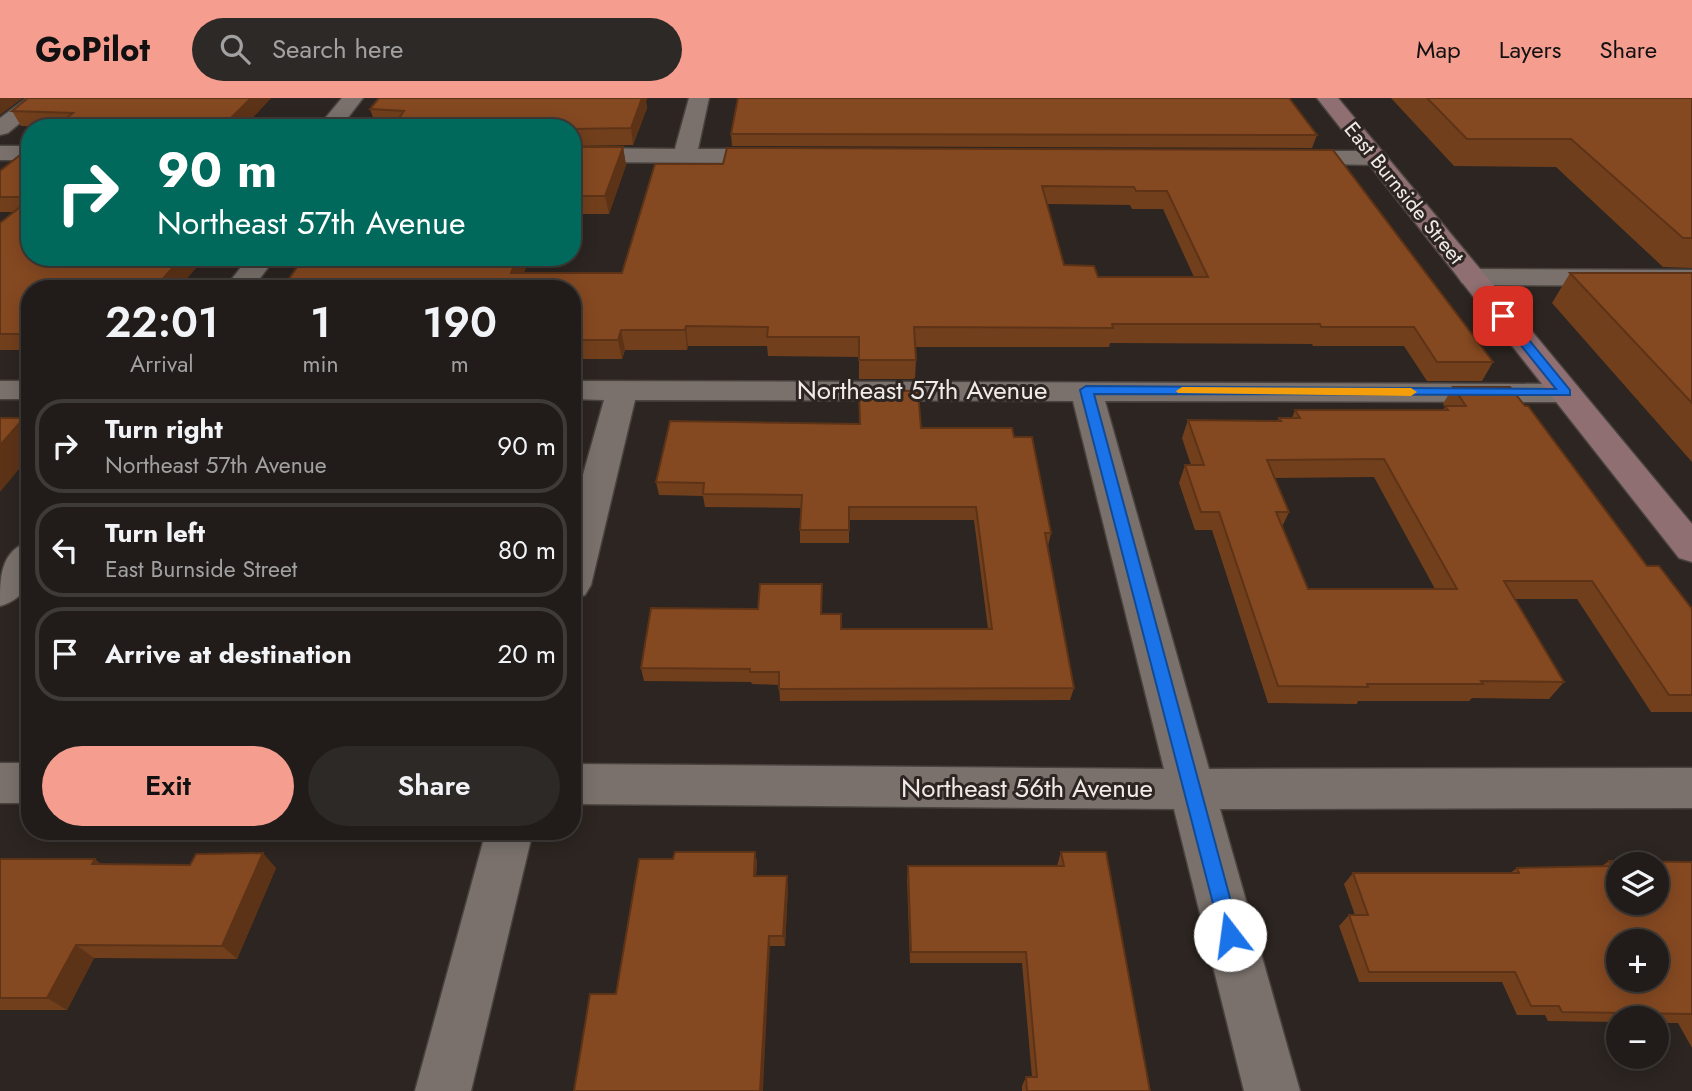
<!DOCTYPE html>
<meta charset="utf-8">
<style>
:root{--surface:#211c19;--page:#2d2926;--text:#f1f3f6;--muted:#a2a1a2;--line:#3e3a38;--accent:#f59d8f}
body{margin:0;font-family:Jost,sans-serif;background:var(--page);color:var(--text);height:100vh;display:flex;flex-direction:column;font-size:26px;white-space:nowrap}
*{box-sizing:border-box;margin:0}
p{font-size:23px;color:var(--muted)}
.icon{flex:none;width:38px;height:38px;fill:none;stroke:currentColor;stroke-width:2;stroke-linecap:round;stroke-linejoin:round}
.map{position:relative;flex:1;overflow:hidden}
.panel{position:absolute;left:21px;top:182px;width:560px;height:560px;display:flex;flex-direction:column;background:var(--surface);border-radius:28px;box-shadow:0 4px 18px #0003,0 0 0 2px var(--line)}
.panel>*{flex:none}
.banner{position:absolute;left:21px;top:21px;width:560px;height:147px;border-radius:28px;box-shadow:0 4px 18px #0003,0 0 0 2px var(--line);background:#00695c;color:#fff;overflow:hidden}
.fabs{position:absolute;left:1606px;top:754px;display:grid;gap:14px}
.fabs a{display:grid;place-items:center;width:63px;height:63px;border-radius:50%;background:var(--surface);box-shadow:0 4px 18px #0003,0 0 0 2px var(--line);font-size:35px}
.pin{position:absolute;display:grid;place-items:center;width:60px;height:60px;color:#fff;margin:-30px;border-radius:14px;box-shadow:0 4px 10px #0006}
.me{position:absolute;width:77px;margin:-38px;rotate:345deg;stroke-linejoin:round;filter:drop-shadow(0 0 5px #0008)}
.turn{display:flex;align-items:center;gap:24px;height:147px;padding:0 21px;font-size:32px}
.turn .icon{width:91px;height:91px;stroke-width:2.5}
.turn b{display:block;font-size:49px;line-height:60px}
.eta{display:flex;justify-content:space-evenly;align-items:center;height:119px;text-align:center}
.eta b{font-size:42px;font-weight:600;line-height:49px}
.primary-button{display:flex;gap:14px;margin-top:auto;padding:14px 21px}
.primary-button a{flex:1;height:80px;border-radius:42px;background:var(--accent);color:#111;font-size:28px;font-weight:600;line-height:80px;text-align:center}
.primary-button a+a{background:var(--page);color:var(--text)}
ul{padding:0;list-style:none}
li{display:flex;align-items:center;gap:21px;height:94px;margin:0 14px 10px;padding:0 7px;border:4px solid var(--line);border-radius:28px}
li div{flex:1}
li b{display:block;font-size:26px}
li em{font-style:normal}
header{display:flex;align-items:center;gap:42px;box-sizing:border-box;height:98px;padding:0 35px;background:var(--accent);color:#111}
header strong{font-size:33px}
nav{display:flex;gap:38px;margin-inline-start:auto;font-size:24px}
.search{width:490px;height:63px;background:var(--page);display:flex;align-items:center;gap:18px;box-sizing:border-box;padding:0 24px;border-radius:38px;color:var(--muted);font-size:26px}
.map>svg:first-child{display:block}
</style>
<header>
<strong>GoPilot</strong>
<div class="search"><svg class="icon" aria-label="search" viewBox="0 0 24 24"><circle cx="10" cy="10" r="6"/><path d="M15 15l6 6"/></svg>Search here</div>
<nav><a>Map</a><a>Layers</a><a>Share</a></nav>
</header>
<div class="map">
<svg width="1692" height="993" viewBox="0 0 1692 993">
<rect width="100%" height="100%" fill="#2c2521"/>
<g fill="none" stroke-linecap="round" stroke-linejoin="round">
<!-- street casing -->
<g stroke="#49433f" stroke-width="3">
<path id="street" d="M27 0H50L8 35 0 37V20Z
M342 0H363L340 30H317Z
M689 0H709L698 51H776L784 53 787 58 784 63 776 65 572 64V50L675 51Z
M0 48H30V62H0Z
M1288 53H1376L1384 55 1388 60 1384 65 1376 67 1280 65 1276 60 1280 55Z
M249 159H276L252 191H224Z
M1472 171 1692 172V188L1472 187 1462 185 1458 179 1462 173Z
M0 283H30V301H0Z
M572 283 1566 286 1577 288 1582 295 1577 302 1566 304 1105 303 1209 671 1692 670V710L1220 711 1300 993H1244L1174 711 572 706V666L1164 671 1073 303 635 302 591 487 585 497 572 501V416L604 302 572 301Z
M30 443C30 472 34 498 0 508 0 479 0 453 30 443Z
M0 665H30V705H0Z
M486 733H533L471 993H415Z"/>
</g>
<!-- secondary casing -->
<g stroke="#49433f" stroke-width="3">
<path id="secondary" d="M1317 0H1338L1692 426V464L1679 460Z"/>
</g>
<!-- street -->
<use href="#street" fill="#7a716c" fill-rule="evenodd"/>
<!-- secondary -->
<use href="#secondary" fill="#8f6f72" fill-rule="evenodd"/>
</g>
<!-- wall -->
<path fill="#723f1c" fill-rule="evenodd" d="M28 0H271L243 30H54L55 29 21 28 12 13Z
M379 0H647L646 4 647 10 633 47 572 48V30L392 29 376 28 370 11Z
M1391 0H1692V170L1663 169 1556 69 1454 68Z
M731 36 1317 37 1312 50 732 48Z
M30 49V159H205L178 191H30V252H0V125L13 114H0V73Z
M572 49H623L626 67 609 116H572Z
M1333 52 1493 264 1482 283H1427L1404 248H1313L1312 246 1110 245 1109 249H915L916 262 915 281H859V259L768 258 767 248H688L687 252H625L622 261H572V191L524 175H622L723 66ZM1047 106 1130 107 1132 111H1163L1194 179H1098L1064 167Z
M1570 175H1692V364L1552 205Z
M1453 289 1647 468 1692 511V614H1651L1577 501H1515L1564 584 1549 601 1472 600 1469 603H1358L1357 606 1268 605 1212 432H1195L1179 385 1185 367H1191L1182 340 1188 322 1277 323 1279 320H1292L1295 312H1443L1445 309 1443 306ZM1374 379 1435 491H1308L1282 429 1289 414 1275 380Z
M921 330 1014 339 1051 435 1048 448 1074 590 1070 602 780 603 779 587 752 586 751 584 644 583 641 570 758 511 822 486V516L841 531H988L974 422H849V445H800V432L801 410 705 409 703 398 659 397 656 384Z
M755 754 757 765 756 778 788 789 785 848H770L616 896 673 761Z
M1061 754 1150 993H1022V988L1026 979H1032L1022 865H910L907 781 908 768H1057Z
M0 761 101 766 276 770 237 861 94 860 67 912H0Z
M1609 763 1692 764V950L1678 925H1657V920H1619V924L1548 923 1545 917H1517L1502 884H1359L1339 828 1349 817H1355L1344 786 1353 775H1510L1517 770 1602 768Z"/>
<!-- shaded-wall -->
<path fill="#5d3317" d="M0 0H23L0 17Z
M251 0H271L243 30H221Z
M642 0H647L646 4 647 10 633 47 631 30Z
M623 49 626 67 609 116 605 98Z
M182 159H205L178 191H154Z
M518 159H531L517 191 511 175Z
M686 228 688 248 687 252 685 232Z
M621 232 625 252 622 261 618 242Z
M24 320 30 327V358L0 394V347Z
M755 754 757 765 755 789 754 778Z
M263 755 276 770 237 861 222 848Z
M95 761 112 775 92 766Z
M787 778 788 789 785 848 783 838Z
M769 838 770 848 763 993H760Z
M76 847 94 860 67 912 47 900Z"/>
<!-- building -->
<path fill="#854921" stroke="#5d3317" stroke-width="2" fill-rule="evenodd" d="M28 0H251L221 30H54L73 15 12 13Z
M379 0H642L631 30 572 31V30H392L404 13 370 11Z
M738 0H1289L1317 37 731 36Z
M1427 0H1692V140H1683L1571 41H1467Z
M30 49V99H0V73Z
M572 49H623L605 98H572Z
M727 50 1333 52 1493 264H1437L1414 229H1321L1320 226H1112L1113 230 914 229 916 262H859V239H767L768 229 686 228 685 232H621L618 242H572V191H282L304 159H518L511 175H622L655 66H723ZM1042 88 1134 89 1136 93H1167L1208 179H1098L1094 168 1064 167Z
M30 101V159H182L154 191H30V236H0V125Z
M1570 175H1692V305Z
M1453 289H1510L1525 308H1528L1647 468H1659L1692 511V597H1669L1592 483H1504L1564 584 1481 583 1483 586H1367L1368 589 1278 588 1219 414H1201L1185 367H1204L1188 322 1281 323 1279 320H1300L1295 312H1448L1445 308H1466ZM1384 361 1457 491H1308L1276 414H1289L1267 362Z
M859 292 918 293 921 330H1012L1014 339H1032L1051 435H1045L1074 590 779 591V574H750V571L641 570 651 510 758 511 760 486H822L821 516H841V531H992L976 409H849V432H800L802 397 703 396 704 385 656 384 670 323 860 326Z
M0 320H24L0 347Z
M675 754H755L754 778H787L783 838H769L760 993H574L590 896H616L639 761H673Z
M1061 754H1106L1150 993H1027L1026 979H1037L1026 854H911L908 768H1064Z
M263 755 222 848 76 847 47 900H0V761H95L92 766 190 767 196 756Z
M1609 763 1692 764V916L1562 914 1559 908H1531L1515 874H1369L1349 817H1368L1353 775H1519L1517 770 1612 768ZM1619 766H1657V805H1619ZM1619 844H1657V882H1619Z"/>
<!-- route -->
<path fill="#1a73e8" stroke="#114b97" stroke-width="2" d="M1499 215H1507L1570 292V297L1094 296 1240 837 1237 844 1230 847 1223 844 1080 292 1086 288 1556 291 1499 220Z"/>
<!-- slow -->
<path fill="#f59e0b" d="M1182 289 1411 290 1417 294 1411 298 1178 295 1176 293Z"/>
<g text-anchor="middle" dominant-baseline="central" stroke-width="6" stroke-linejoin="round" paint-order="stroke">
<!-- far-street labels -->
<g font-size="21" fill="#f0ebe8" stroke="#2c2521">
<text transform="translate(1404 95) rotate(51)">East Burnside Street</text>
</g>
<!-- street labels -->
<g font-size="26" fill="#f0ebe8" stroke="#2c2521">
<text x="922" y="292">Northeast 57th Avenue</text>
<text x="1027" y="690">Northeast 56th Avenue</text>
</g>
</g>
</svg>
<div class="fabs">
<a><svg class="icon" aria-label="layers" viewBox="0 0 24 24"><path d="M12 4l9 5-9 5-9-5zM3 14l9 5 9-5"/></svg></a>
<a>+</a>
<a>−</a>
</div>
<div class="pin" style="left:1503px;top:218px;background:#d93025"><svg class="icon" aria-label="arrive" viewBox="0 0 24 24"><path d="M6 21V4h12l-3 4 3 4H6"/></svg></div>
<svg class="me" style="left:1230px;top:837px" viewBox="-20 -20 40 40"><circle r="19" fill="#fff"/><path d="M0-13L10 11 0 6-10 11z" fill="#1a73e8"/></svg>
<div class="banner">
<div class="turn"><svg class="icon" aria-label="right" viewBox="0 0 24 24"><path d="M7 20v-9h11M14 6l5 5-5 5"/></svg><div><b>90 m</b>Northeast 57th Avenue</div></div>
</div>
<section class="panel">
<div class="eta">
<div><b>22:01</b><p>Arrival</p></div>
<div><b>1</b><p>min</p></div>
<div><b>190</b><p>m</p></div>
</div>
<ul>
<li><svg class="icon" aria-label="right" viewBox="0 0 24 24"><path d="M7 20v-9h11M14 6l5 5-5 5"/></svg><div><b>Turn right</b><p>Northeast 57th Avenue</p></div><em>90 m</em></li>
<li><svg class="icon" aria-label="left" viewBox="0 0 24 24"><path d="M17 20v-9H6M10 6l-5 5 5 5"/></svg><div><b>Turn left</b><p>East Burnside Street</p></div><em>80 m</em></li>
<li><svg class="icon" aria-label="arrive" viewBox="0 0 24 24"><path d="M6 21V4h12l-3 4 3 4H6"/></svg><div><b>Arrive at destination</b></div><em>20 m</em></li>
</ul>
<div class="primary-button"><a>Exit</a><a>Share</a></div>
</section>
</div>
